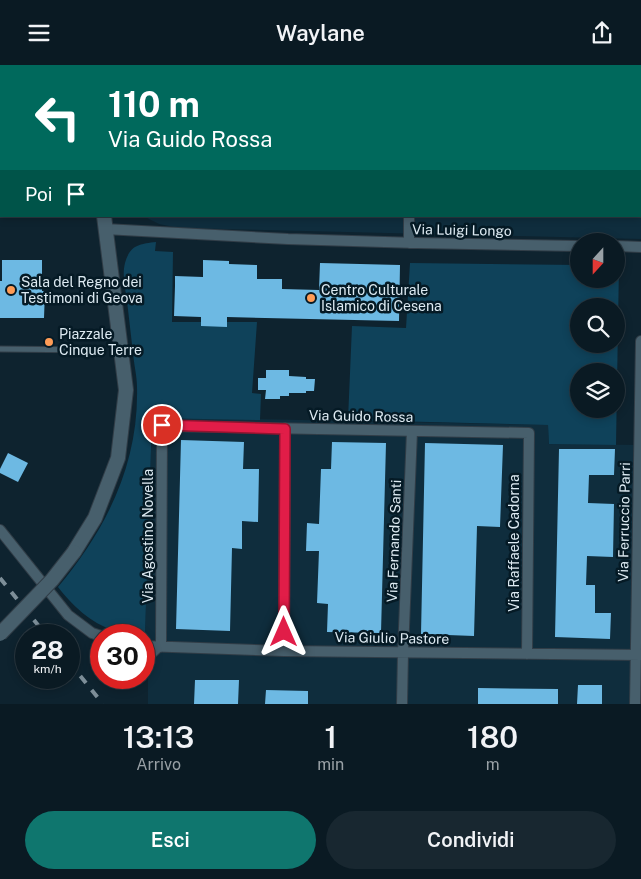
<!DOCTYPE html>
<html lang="it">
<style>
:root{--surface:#0a1a23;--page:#182730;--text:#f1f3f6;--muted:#99a1a6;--line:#2a3841;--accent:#0f766e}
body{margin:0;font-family:"Public Sans",sans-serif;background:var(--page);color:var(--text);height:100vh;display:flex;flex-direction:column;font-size:19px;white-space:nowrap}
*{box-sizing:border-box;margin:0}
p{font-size:16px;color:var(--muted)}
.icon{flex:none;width:28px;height:28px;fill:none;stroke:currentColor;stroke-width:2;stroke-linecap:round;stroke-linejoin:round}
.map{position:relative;height:639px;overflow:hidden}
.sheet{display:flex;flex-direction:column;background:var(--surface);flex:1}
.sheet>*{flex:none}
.top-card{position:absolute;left:0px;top:0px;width:641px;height:152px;box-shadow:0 2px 8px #0003,0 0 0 1px var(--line);background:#00695c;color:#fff;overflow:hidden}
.needle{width:32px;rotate:201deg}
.controls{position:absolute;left:570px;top:168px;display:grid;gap:10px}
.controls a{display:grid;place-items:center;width:55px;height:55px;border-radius:50%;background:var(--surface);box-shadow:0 2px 8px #0003,0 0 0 1px var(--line);font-size:25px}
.speed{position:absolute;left:15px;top:559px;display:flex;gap:10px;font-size:25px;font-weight:700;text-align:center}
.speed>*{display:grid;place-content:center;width:65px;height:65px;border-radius:50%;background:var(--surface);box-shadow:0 2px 8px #0003,0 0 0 1px var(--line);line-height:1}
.speed small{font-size:12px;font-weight:400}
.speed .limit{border:8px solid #d22;background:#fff;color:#111}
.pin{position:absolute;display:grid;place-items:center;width:42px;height:42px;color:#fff;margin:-21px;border:2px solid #fff;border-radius:50%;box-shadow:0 1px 5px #0007}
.me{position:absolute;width:55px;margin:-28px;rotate:0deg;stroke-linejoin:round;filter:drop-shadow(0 0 4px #0008)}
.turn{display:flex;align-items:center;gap:18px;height:105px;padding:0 25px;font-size:22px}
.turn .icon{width:65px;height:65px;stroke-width:2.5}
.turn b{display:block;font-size:35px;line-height:42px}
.then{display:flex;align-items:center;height:48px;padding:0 25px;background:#0003;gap:10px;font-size:19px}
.eta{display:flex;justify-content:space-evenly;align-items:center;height:85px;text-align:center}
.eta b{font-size:30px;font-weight:600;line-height:35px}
.action{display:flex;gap:10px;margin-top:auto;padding:10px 25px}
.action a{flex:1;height:58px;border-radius:30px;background:var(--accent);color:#fff;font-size:20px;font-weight:600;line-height:58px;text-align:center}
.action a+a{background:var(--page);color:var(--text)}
header{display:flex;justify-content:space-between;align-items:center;height:65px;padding:0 25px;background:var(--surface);font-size:22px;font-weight:600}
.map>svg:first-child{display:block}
</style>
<header><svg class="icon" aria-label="menu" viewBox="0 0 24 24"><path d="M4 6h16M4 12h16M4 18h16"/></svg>Waylane<svg class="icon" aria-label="share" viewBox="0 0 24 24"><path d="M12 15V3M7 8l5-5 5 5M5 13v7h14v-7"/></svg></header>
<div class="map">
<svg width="641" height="639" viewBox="0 0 641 639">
<rect width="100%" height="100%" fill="#0e232f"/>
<!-- built -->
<path fill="#0f2d3d" d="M110 0H641V174L179 163 159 159 143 151H640V1H110Z
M152 352 548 360 549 379 641 380V639H148V595L145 569Z"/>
<!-- green -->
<path fill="#0f425a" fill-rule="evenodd" d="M156 177 155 186 173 187 172 257H257L252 328 261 329 260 355 152 353 145 569C135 568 124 568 114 565 91 559 71 539 58 522 106 465 139 399 137 322 137 311 134 300 133 288 131 271 129 253 127 236 125 223 122 210 125 198 130 180 139 179 156 177Z
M410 198 579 200V214H616V200H619L616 380 549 379 548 360 348 355 352 261 406 263ZM579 241H616V279H579ZM579 306H616V344H579Z"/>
<!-- building -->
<path fill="#6db9e3" d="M2 195H42V226H45L44 253H0V216H2Z
M203 195 229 196V199L257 200V214H282V224L319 225 320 198 400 200 399 256 227 252V262L201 261V252L174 251 175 221V211L203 212Z
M266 305H289V311L306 312V314H315L314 326H306V328H289V331H280V334H265L266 325H258V313H266Z
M181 375 244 377 243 404H259L258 457 242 456V484L232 483 230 566 176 564Z
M332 377 386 378 381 568 327 567 328 539 317 538 319 486H306L307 458 319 459 321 404H331Z
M425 378 503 380 500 462 477 461 474 571 421 569Z
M559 384H615L614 410H589L588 438 614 439 613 492 587 491 586 520H595V548H611L610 574 555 572Z
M8 388 28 398 18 417 0 408V404Z
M195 615H239L238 639H194Z
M578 620H602V639H577Z
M478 623 558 624V639H478Z
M266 625 308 626V639H265Z"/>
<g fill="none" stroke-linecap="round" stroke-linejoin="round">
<!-- service casing -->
<g stroke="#313d47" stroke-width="7">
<path id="service" d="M0 284 97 285
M148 595 161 583"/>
</g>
<!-- minor casing -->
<g stroke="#313d47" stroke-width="12">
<path id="minor" d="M53 1 54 0
M413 1V0
M0 92 1 90
M105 164 288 174 417 178 579 181
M409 178V151
M616 181 641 182
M0 465 68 550 92 568 101 571
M144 581 284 586 641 590
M161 582 162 361 529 368 527 589
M284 586 285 363
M402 639 403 587 412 366
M635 639 641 276"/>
</g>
<!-- secondary casing -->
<g stroke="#313d47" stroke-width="16">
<path id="secondary" d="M95 1V0
M74 487 95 453 118 393 126 325 104 151"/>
</g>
<!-- service -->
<use href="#service" stroke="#475f6c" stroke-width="5"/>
<!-- minor -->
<use href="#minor" stroke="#475f6c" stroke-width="10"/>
<!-- secondary -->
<use href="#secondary" stroke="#475f6c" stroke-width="14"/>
<!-- rail -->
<path stroke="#7d8e98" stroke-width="4" stroke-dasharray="9 9" stroke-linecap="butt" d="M0 513 46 570
M69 597 103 639"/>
<!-- secondary-bridge casing -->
<g stroke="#313d47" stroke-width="16" stroke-linecap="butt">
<path id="secondary-bridge" d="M0 569 52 515 74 487"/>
</g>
<!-- secondary-bridge -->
<use href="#secondary-bridge" stroke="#475f6c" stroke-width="14"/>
</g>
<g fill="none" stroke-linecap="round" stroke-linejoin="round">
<!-- route casing -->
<g stroke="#92132f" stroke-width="12">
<path id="route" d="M162 360 285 364 284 567"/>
</g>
<!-- route -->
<use href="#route" stroke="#e11d48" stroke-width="9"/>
</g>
<!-- markers -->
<g fill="#fe9c57" stroke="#051a25" stroke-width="2">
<circle cx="11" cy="225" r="5"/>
<circle cx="311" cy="233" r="5"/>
<circle cx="49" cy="277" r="5"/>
</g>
<g text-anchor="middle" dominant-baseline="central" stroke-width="5" stroke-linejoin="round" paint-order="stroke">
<!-- street labels -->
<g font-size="14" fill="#ddeaf2" stroke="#051a25">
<text transform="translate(462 165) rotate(1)">Via Luigi Longo</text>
<text transform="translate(361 351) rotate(1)">Via Guido Rossa</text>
<text transform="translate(624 457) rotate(-89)">Via Ferruccio Parri</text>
<text transform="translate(148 471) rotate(-90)">Via Agostino Novella</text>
<text transform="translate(394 476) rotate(-88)">Via Fernando Santi</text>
<text transform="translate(514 478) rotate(-90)">Via Raffaele Cadorna</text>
<text transform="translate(392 573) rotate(1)">Via Giulio Pastore</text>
</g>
<!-- poi labels -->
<g font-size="14" fill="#ddeaf2" stroke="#051a25" text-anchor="start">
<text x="21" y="217">Sala del Regno dei<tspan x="21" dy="16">Testimoni di Geova</tspan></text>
<text x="321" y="225">Centro Culturale<tspan x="321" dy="16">Islamico di Cesena</tspan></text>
<text x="59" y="269">Piazzale<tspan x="59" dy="16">Cinque Terre</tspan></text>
</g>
</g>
</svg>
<div class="controls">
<a><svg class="needle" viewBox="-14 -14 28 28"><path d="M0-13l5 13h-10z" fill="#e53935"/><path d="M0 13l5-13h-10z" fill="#99a1a6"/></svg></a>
<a><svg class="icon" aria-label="search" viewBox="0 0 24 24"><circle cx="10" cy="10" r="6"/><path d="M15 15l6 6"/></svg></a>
<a><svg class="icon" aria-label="layers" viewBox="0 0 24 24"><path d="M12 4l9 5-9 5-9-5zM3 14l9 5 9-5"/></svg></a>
</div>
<div class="speed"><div>28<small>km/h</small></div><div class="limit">30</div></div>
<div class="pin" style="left:162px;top:360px;background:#d93025"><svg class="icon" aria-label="arrive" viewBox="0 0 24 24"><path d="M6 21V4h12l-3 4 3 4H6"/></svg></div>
<svg class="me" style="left:284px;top:567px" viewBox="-20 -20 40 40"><path d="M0-17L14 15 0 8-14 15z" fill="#e11d48" stroke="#fff" stroke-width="4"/></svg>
<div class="top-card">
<div class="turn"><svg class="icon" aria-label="left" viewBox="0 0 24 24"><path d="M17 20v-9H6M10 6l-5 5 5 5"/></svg><div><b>110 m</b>Via Guido Rossa</div></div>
<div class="then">Poi<svg class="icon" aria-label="arrive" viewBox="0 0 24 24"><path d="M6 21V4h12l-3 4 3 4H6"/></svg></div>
</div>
</div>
<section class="sheet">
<div class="eta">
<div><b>13:13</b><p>Arrivo</p></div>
<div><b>1</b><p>min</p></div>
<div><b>180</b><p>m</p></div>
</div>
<div class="action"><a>Esci</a><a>Condividi</a></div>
</section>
